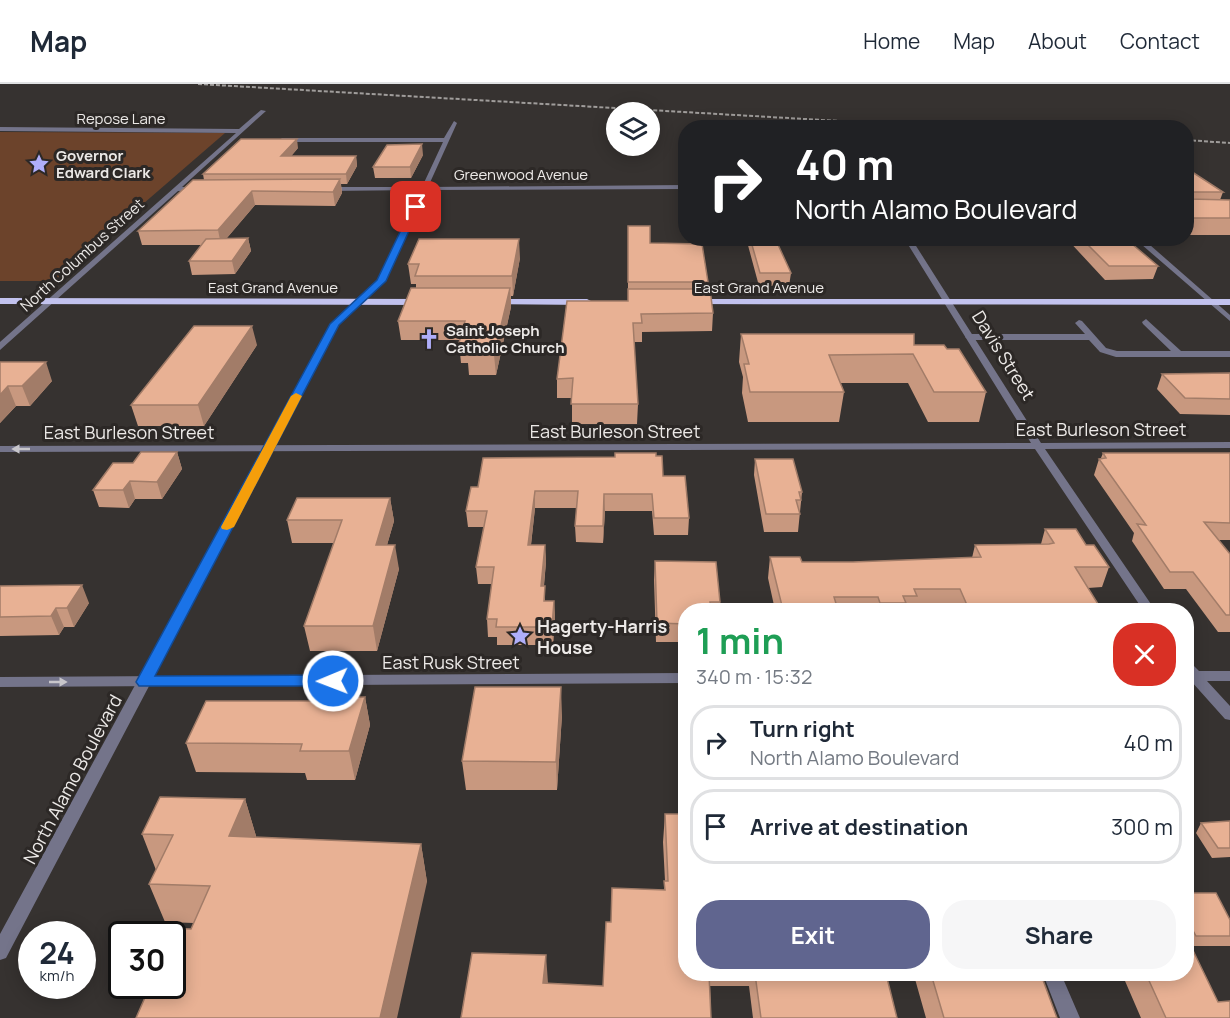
<!DOCTYPE html>
<meta charset="utf-8">
<style>
:root{--surface:#fff;--page:#f6f6f7;--text:#1f2937;--muted:#747a83;--line:#e0e1e3;--accent:#60658f}
body{margin:0;font-family:Manrope,sans-serif;background:var(--page);color:var(--text);height:100vh;display:flex;flex-direction:column;font-size:22px;white-space:nowrap}
*{box-sizing:border-box;margin:0}
p{font-size:20px;color:var(--muted)}
.icon{flex:none;width:33px;height:33px;fill:none;stroke:currentColor;stroke-width:2;stroke-linecap:round;stroke-linejoin:round}
.map{position:relative;flex:1;overflow:hidden}
.panel{position:absolute;left:678px;top:519px;width:516px;height:378px;display:flex;flex-direction:column;background:var(--surface);border-radius:24px;box-shadow:0 3px 15px #0003}
.panel>*{flex:none}
.hud{position:absolute;left:678px;top:36px;width:516px;height:126px;border-radius:24px;box-shadow:0 3px 15px #0003;background:#202124;color:#fff;overflow:hidden}
.tools{position:absolute;left:606px;top:18px;display:grid;gap:12px}
.tools a{display:grid;place-items:center;width:54px;height:54px;border-radius:50%;background:var(--surface);box-shadow:0 3px 15px #0003;font-size:30px}
.speed{position:absolute;left:18px;top:837px;display:flex;gap:12px;font-size:30px;font-weight:700;text-align:center}
.speed>*{display:grid;place-content:center;width:78px;height:78px;border-radius:50%;background:var(--surface);box-shadow:0 3px 15px #0003;line-height:1}
.speed small{font-size:15px;font-weight:400}
.speed .limit{border:3px solid #111;border-radius:9px;background:#fff;color:#111}
.pin{position:absolute;display:grid;place-items:center;width:51px;height:51px;color:#fff;margin:-26px;border-radius:12px;box-shadow:0 3px 9px #0006}
.me{position:absolute;width:66px;margin:-33px;rotate:269deg;stroke-linejoin:round;filter:drop-shadow(0 0 4px #0008)}
.turn{display:flex;align-items:center;gap:21px;height:126px;padding:0 18px;font-size:27px}
.turn .icon{width:78px;height:78px;stroke-width:2.5}
.turn b{display:block;font-size:42px;line-height:51px}
.round{display:grid;place-items:center;flex:none;width:63px;height:63px;border-radius:24px;background:var(--page)}
.headline{display:flex;align-items:center;justify-content:space-between;height:102px;padding:0 18px}
h1{font-size:36px;font-weight:700;line-height:45px;color:#1e9e55}
.primary-button{display:flex;gap:12px;margin-top:auto;padding:12px 18px}
.primary-button a{flex:1;height:69px;border-radius:24px;background:var(--accent);color:#fff;font-size:24px;font-weight:700;line-height:69px;text-align:center}
.primary-button a+a{background:var(--page);color:var(--text)}
ul{padding:0;list-style:none}
li{display:flex;align-items:center;gap:18px;height:75px;margin:0 12px 9px;padding:0 6px;border:3px solid var(--line);border-radius:24px}
li div{flex:1}
li b{display:block;font-size:22px}
li em{font-style:normal}
header{display:flex;align-items:center;gap:36px;box-sizing:border-box;height:84px;padding:0 30px;background:var(--surface);border-bottom:2px solid var(--line)}
header strong{font-size:28px}
nav{display:flex;gap:33px;margin-inline-start:auto;font-size:21px}
.map>svg:first-child{display:block}
</style>
<header>
<strong>Map</strong>
<nav><a>Home</a><a>Map</a><a>About</a><a>Contact</a></nav>
</header>
<div class="map">
<svg width="1230" height="934" viewBox="0 0 1230 934">
<rect width="100%" height="100%" fill="#363230"/>
<!-- green -->
<path fill="#6c432b" d="M0 48 225 49 54 197H0Z"/>
<g fill="none" stroke-linecap="round" stroke-linejoin="round">
<!-- service -->
<path fill="#74748a" fill-rule="evenodd" d="M1146 235 1181 267H1230V273H1116L1100 268 1089 256H969L965 253 969 250H1085L1075 239 1079 236 1082 237 1106 264 1117 267H1171L1143 240 1142 238Z"/>
<!-- minor -->
<path fill="#74748a" fill-rule="evenodd" d="M261 26 266 27 182 103H198L200 104V106L178 107 0 266V258L236 49 0 47V43L239 45Z
M454 37 457 39 428 103 686 101V105L426 106 385 197 361 220H355V216L378 196 420 106 327 107 324 105 327 103H422L443 58H282L279 56 282 54H444Z
M904 154H911L1041 359 1230 358V364L1045 365 1155 526H1143L1035 365 0 368V362L1031 359Z
M1134 154H1142L1230 231V237Z
M1186 577 1191 579 1199 587H1230V597H1207L1230 622V636L1225 635 1191 597 1186 596Z
M686 589V599L0 603V593Z
M1043 890H1061L1080 934H1060Z"/>
<!-- tertiary -->
<path fill="#74748a" fill-rule="evenodd" d="M355 216 362 218 339 241 6 874 0 876V850L331 240Z"/>
<!-- trunk -->
<path fill="#c2c2ee" fill-rule="evenodd" d="M0 214 428 215 434 218 428 221 0 220Z
M490 215H587L593 218 587 221 486 220V216Z
M691 215H1230V221L687 220V216Z"/>
<!-- rail -->
<path stroke="#a09d9b" stroke-width="2" stroke-dasharray="4 2" stroke-linecap="butt" d="M198 0 961 44
M1186 56 1230 59"/>
</g>
<!-- wall -->
<path fill="#c8987f" d="M298 64 291 72H356L357 82 347 100H341L342 109 335 122 255 121 226 155 248 154 251 167 235 190 192 191 189 177 202 161H142L138 147 204 96 203 90Z
M423 71 411 94H375L373 83Z
M1186 84 1223 108 1220 116H1230V151H1186Z
M628 142 650 159 708 198V205L713 229 712 247 642 248V258H634L638 320 637 340H572V314H557V295L628 217Z
M746 154H775L791 189 789 202H759Z
M1066 154H1125L1158 182 1153 195 1105 196Z
M520 174 513 212H511V223L496 291H469L468 279H461L459 259 460 256H401L398 237 416 204V200H411L408 180Z
M741 250 914 261 947 265 986 308 979 338H928L908 299H840L844 308 839 338H748L742 309 743 293 739 278Z
M257 261 204 342H138L131 321Z
M0 278 52 297 30 322H16L0 339Z
M1230 289V331L1180 330 1157 305 1162 290Z
M177 368 182 385 162 415H135L129 424 99 423 93 406 133 379Z
M1103 369H1230V456H1218L1230 470V548H1218L1186 505H1164L1132 457 1134 449 1094 391 1099 375 1101 374Z
M656 372 663 392 689 434 688 451H654L652 427H605L603 459 576 458 575 442 577 424H535L531 461H545L546 478 544 502H545V517H554L555 534 553 561H497V553H488L487 535 492 500H478L476 483 484 443H468L466 427 478 403 615 373Z
M755 375 802 408 798 448H764L754 391Z
M390 414 394 437 387 461 399 485 377 567H310L304 542 334 459H292L287 436Z
M1045 445 1086 461 1109 483 1102 503 1088 504 1098 520 1095 526H775L768 494 770 473 802 478H853L972 474 975 461 1041 460Z
M655 477 720 518V526H686V558H656L654 496Z
M0 502 89 519 74 543H64L59 551 0 552Z
M365 613 370 641 355 696H307L305 689 196 688 186 659 318 617Z
M562 631 557 706H466L462 677Z
M245 715 256 752V754L421 760 427 798 191 845 194 839 165 838 149 800 156 786 142 750Z
M665 730 686 890H886L897 934H753L749 902H710L711 934 603 902 611 838 664 806V797H665L663 758Z
M1230 737V773L1212 774 1196 749 1201 739Z
M1186 809 1230 836V862H1191L1218 918 1230 934H1141L1122 890H1186Z
M917 890H1028L1030 896 1057 934H926L915 895Z"/>
<!-- shaded-wall -->
<path fill="#a27c68" d="M297 55 298 64 283 82 281 72Z
M422 60 423 71 411 94 410 83Z
M356 72 357 82 347 100 346 90Z
M340 95 342 109 335 122 333 108Z
M252 107 255 121 221 161 218 146Z
M248 154 251 167 235 190 232 177Z
M519 155 520 174 513 212 512 192Z
M510 204 511 223 496 291 494 271Z
M252 242 257 261 204 342 198 321Z
M46 278 52 297 30 322 22 302Z
M8 302 16 322 0 339V311Z
M177 368 182 385 162 415 157 398Z
M130 397 135 415 129 424 123 406Z
M535 407V424L529 478 528 461Z
M604 410 605 427 603 459V442Z
M390 414 394 437 380 485 376 461Z
M395 461 399 485 377 567 373 542Z
M545 461 546 478 542 520 541 502Z
M82 501 89 519 74 543 67 524Z
M554 517 555 534 553 561 552 543Z
M56 524 64 543 59 551 51 532Z
M561 603 562 631 557 706 556 678Z
M365 613 370 641 355 696 349 667Z
M245 715 256 752 241 790 229 752Z
M421 760 427 798 397 934H380Z
M546 871 548 899H543Z"/>
<!-- building -->
<path fill="#e8b194" stroke="#a27c68" stroke-width="1.5" d="M241 55H297L281 72H356L346 90H203Z
M422 60 410 83H373L387 61Z
M1186 84 1223 108H1191L1190 115 1230 116V134H1186Z
M340 95 333 108 252 107 218 146 138 147 193 96Z
M628 142H650V159L702 160 708 198H628Z
M248 154 232 177H189L206 155Z
M750 154H775L791 189H760Z
M1081 154H1125L1158 182H1109Z
M419 155H519L512 192H415L419 180H408Z
M411 204H510L494 271H467L470 259H459L465 237H398Z
M628 205H710L713 229 641 230 642 239H633L638 320H571L573 294 557 295 567 217H628Z
M194 242H252L198 321H131Z
M741 250H914V261H944L947 265H959L986 308H934L913 270 829 271 844 308H750L744 280H749Z
M0 278H46L22 302H8L0 311Z
M1230 289V315L1185 314 1162 290Z
M141 368H177L157 398 130 397 123 406H93L113 379H133Z
M615 369H656V372H662L663 392H685L689 434H654L652 410H604L603 442H575L578 407H535L528 461H545L541 502H545L544 517H554L552 543H496L497 535H487L494 483H476L487 427H466L471 403H478L483 374 615 373Z
M1103 369H1230V439L1204 438 1230 470V531H1226L1193 488H1170L1137 440 1146 441 1099 375 1106 374Z
M755 375H793L802 408H799L801 416H796L800 430H766Z
M297 414H390L376 461H395L373 542H304L342 436H287Z
M1045 445H1076L1086 461H1094L1109 483H1075L1098 520 967 521 960 505H914L917 512H903L906 519H880L878 513H834L838 526H783L770 473H800L802 478H853L981 473 975 461 1049 460 1054 459Z
M655 477 716 478 720 518H710L711 526H686V540L657 539Z
M82 501 67 524H56L51 532 0 533V502Z
M475 603H561L556 678 462 677Z
M319 613H365L349 667H300L302 660 186 659 206 617H318Z
M160 713 245 715 229 752 421 760 380 934H136L150 902H172V850L175 844 191 845 210 802 149 800 173 751 142 750Z
M665 730H686V890H709L711 934H461L472 869 546 871 543 899 603 902 606 838H611L612 804 665 806 664 797H668Z
M1230 737V764H1218L1201 739Z
M1186 809H1216L1230 836V852H1196L1186 834Z
M1186 852 1218 918 1230 917V934H1166L1146 890H1186Z
M755 890H886L897 934H761Z
M931 890H1028L1030 896H1043L1057 934H944Z"/>
<!-- one-way arrows -->
<defs><path id="oneway-solid" d="M-6-.8H1V-3.2L6.5 0L1 3.2V.8H-6Z" transform="scale(1.5)"/></defs>
<g fill="#c8c6cb">
<use href="#oneway-solid" transform="translate(21 365) rotate(180)"/>
<use href="#oneway-solid" transform="translate(58 598)"/>
</g>
<!-- route -->
<path fill="#1a73e8" stroke="#114b97" stroke-width="1.5" d="M416 121 420 123 386 197 339 241 155 592 333 591 338 593 341 597 338 601 333 602H139L136 598 330 240 377 196 412 123Z"/>
<!-- slow -->
<path fill="#f59e0b" d="M296 309 302 312 234 443 227 446 222 445 221 443 291 312Z"/>
<!-- icons -->
<defs>
<g id="sight-bare" transform="scale(1.62)"><path d="M0-6L1.8-2.2L6-1.7L2.9 1.2L3.7 5.4L0 3.3L-3.7 5.4L-2.9 1.2L-6-1.7L-1.8-2.2Z" fill="#afaefa" stroke="#2c2826" stroke-width="2.5" paint-order="stroke"/></g>
<g id="church-bare" transform="scale(1.62)"><path d="M-1.2-6h2.4v3.5h3.3v2.4h-3.3V6h-2.4V-.1h-3.3v-2.4h3.3Z" fill="#afaefa" stroke="#2c2826" stroke-width="2.5" paint-order="stroke"/></g>
</defs>
<g fill-rule="evenodd">
<use href="#sight-bare" x="39" y="80"/>
<use href="#church-bare" x="429" y="255"/>
<use href="#sight-bare" x="520" y="552"/>
</g>
<g text-anchor="middle" dominant-baseline="central" stroke-width="6" stroke-linejoin="round" paint-order="stroke">
<!-- far-street labels -->
<g font-size="15" fill="#ece9e7" stroke="#2c2826">
<text x="121" y="34">Repose Lane</text>
<text x="521" y="90">Greenwood Avenue</text>
<text transform="translate(82 171) rotate(-42)">North Columbus Street</text>
<text x="273" y="203">East Grand Avenue</text>
<text x="759" y="203">East Grand Avenue</text>
</g>
<!-- far-poi labels -->
<g font-size="15" font-weight="bold" fill="#ece9e7" stroke="#2c2826" text-anchor="start">
<text x="56" y="71">Governor<tspan x="56" dy="17">Edward Clark</tspan></text>
<text x="446" y="246">Saint Joseph<tspan x="446" dy="17">Catholic Church</tspan></text>
</g>
<!-- street labels -->
<g font-size="18" fill="#ece9e7" stroke="#2c2826">
<text transform="translate(1004 271) rotate(58)">Davis Street</text>
<text x="1101" y="345">East Burleson Street</text>
<text x="615" y="347">East Burleson Street</text>
<text x="129" y="348">East Burleson Street</text>
<text x="451" y="578">East Rusk Street</text>
<text transform="translate(72 695) rotate(-62)">North Alamo Boulevard</text>
</g>
<!-- poi labels -->
<g font-size="18" font-weight="bold" fill="#ece9e7" stroke="#2c2826" text-anchor="start">
<text x="537" y="542">Hagerty-Harris<tspan x="537" dy="21">House</tspan></text>
</g>
</g>
</svg>
<div class="tools">
<a><svg class="icon" aria-label="layers" viewBox="0 0 24 24"><path d="M12 4l9 5-9 5-9-5zM3 14l9 5 9-5"/></svg></a>
</div>
<div class="speed"><div>24<small>km/h</small></div><div class="limit">30</div></div>
<div class="pin" style="left:416px;top:123px;background:#d93025"><svg class="icon" aria-label="arrive" viewBox="0 0 24 24"><path d="M6 21V4h12l-3 4 3 4H6"/></svg></div>
<svg class="me" style="left:333px;top:597px" viewBox="-20 -20 40 40"><circle r="17" fill="#1a73e8" stroke="#fff" stroke-width="3"/><path d="M0-11L8 9 0 5-8 9z" fill="#fff"/></svg>
<div class="hud">
<div class="turn"><svg class="icon" aria-label="right" viewBox="0 0 24 24"><path d="M7 20v-9h11M14 6l5 5-5 5"/></svg><div><b>40 m</b>North Alamo Boulevard</div></div>
</div>
<section class="panel">
<div class="headline"><div><h1>1 min</h1><p>340 m · 15:32</p></div><a class="round" style="background:#d93025;color:#fff"><svg class="icon" aria-label="close" viewBox="0 0 24 24"><path d="M6 6l12 12M18 6L6 18"/></svg></a></div>
<ul>
<li><svg class="icon" aria-label="right" viewBox="0 0 24 24"><path d="M7 20v-9h11M14 6l5 5-5 5"/></svg><div><b>Turn right</b><p>North Alamo Boulevard</p></div><em>40 m</em></li>
<li><svg class="icon" aria-label="arrive" viewBox="0 0 24 24"><path d="M6 21V4h12l-3 4 3 4H6"/></svg><div><b>Arrive at destination</b></div><em>300 m</em></li>
</ul>
<div class="primary-button"><a>Exit</a><a>Share</a></div>
</section>
</div>
